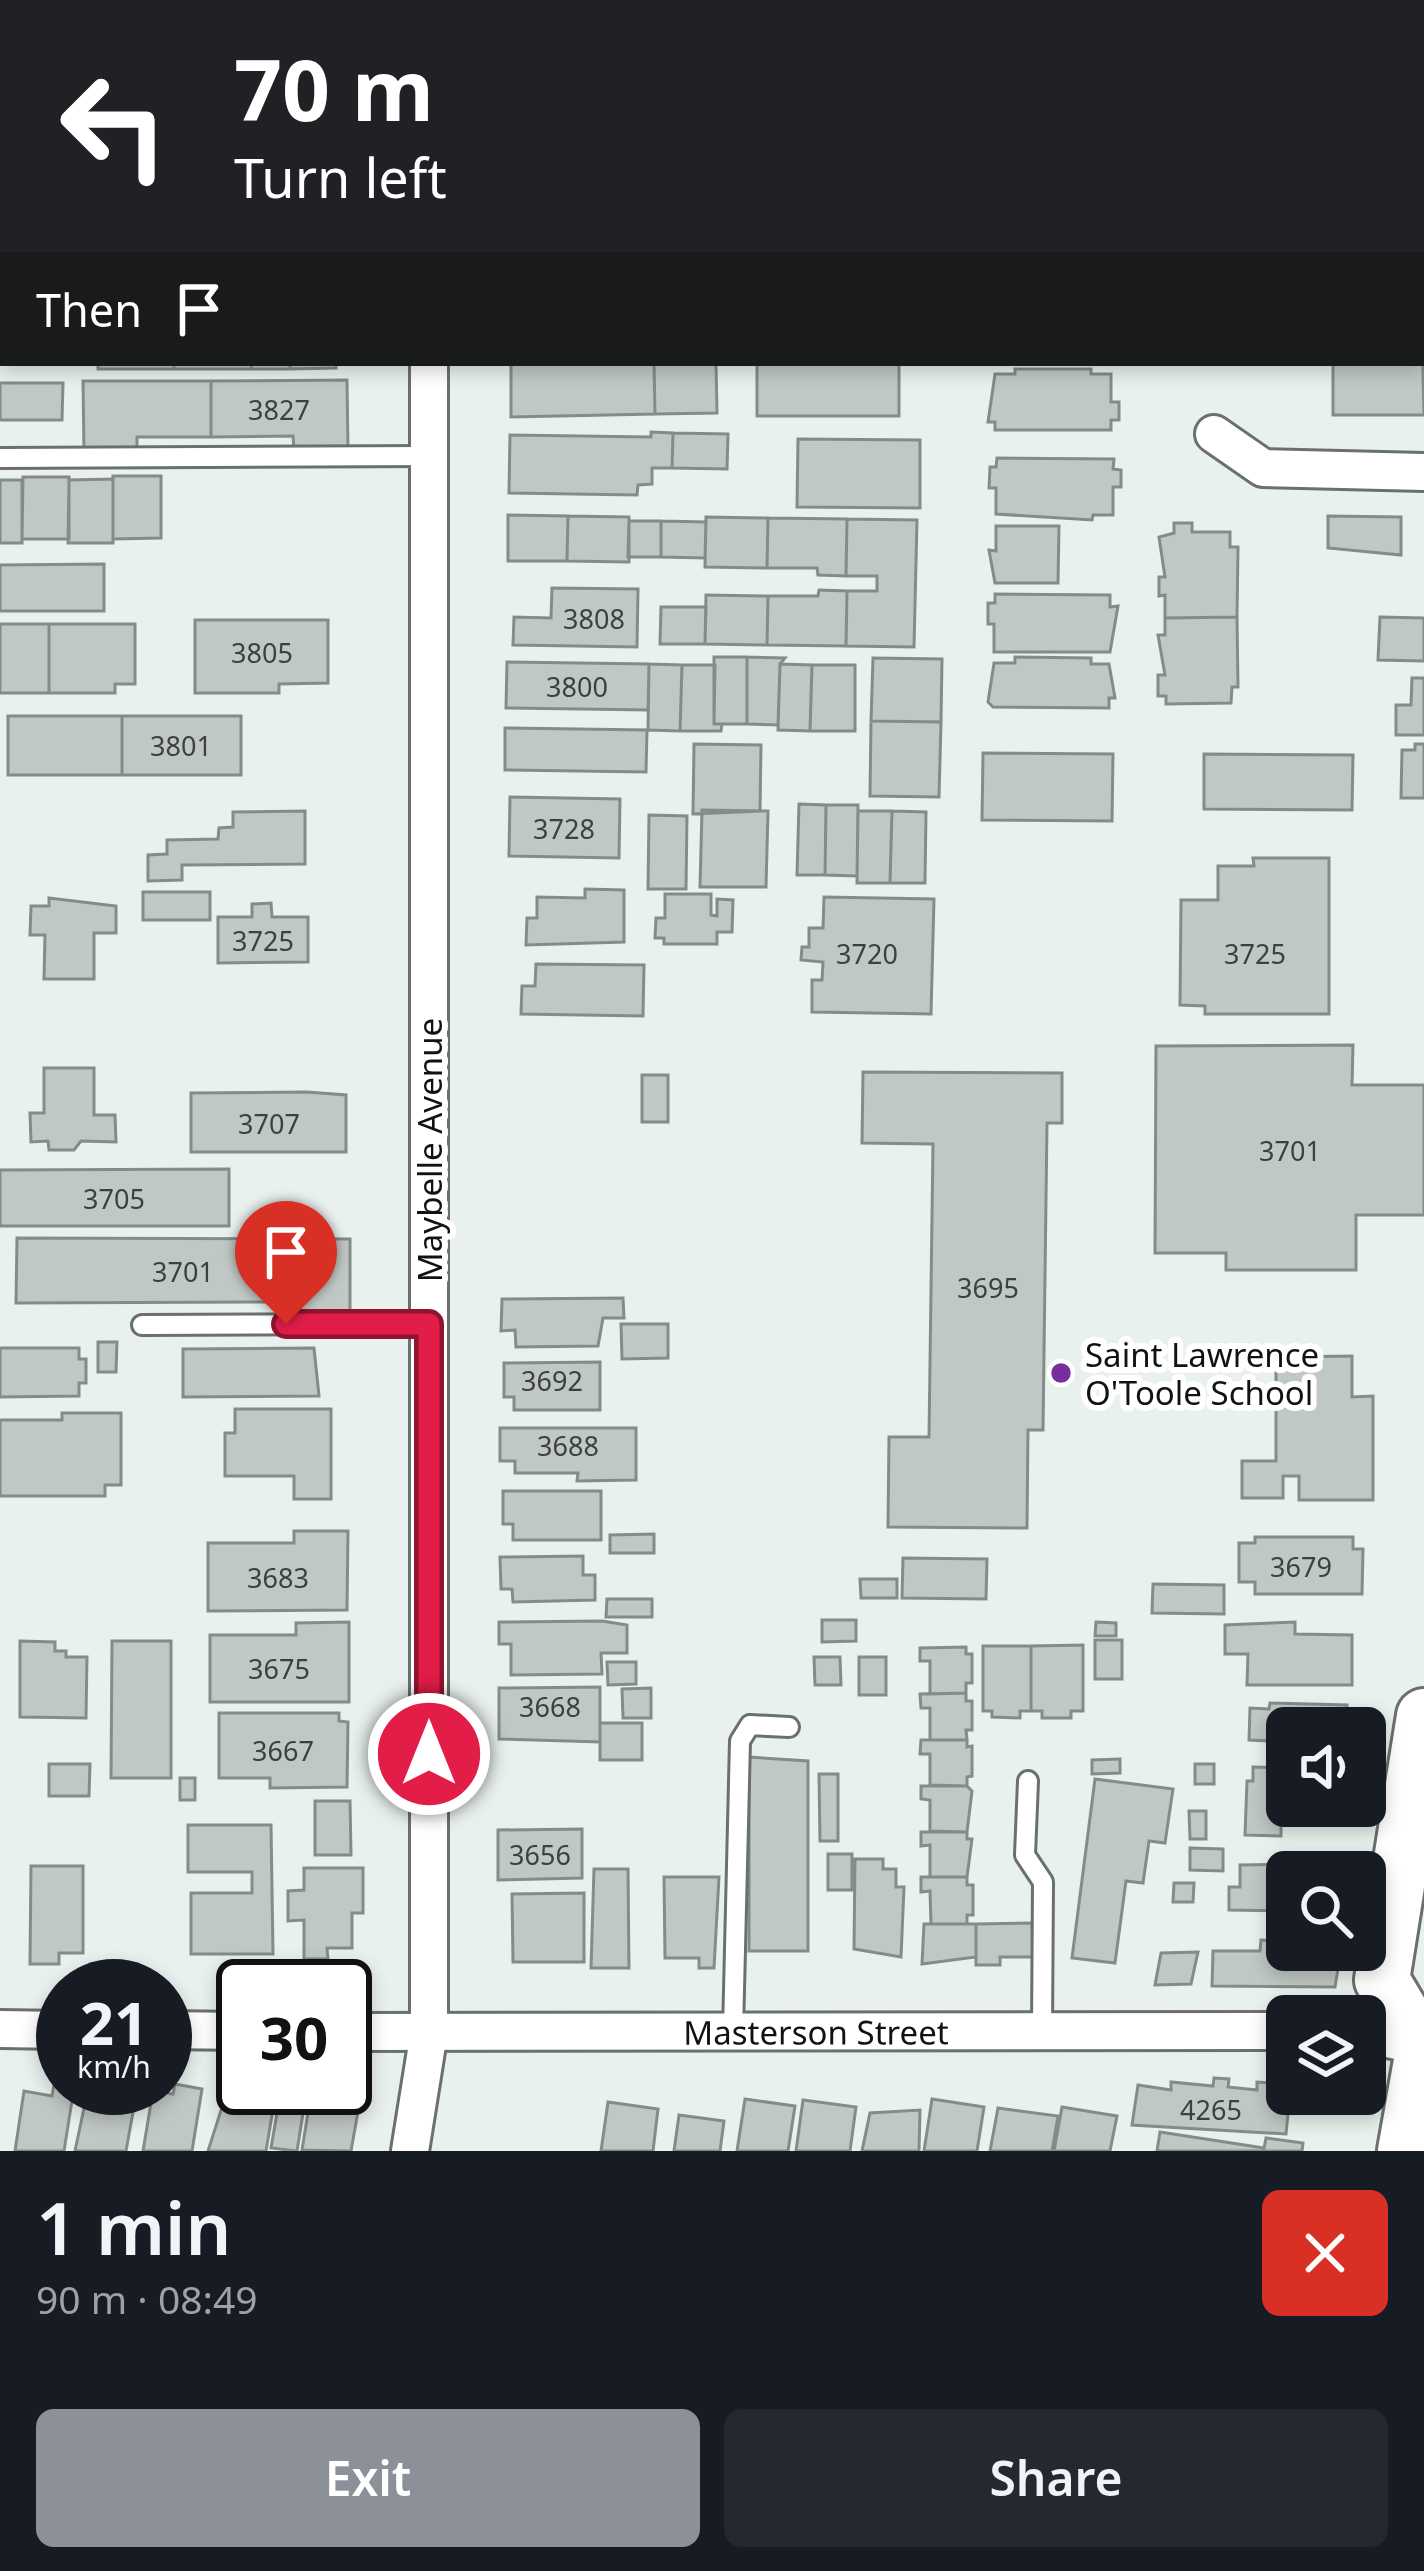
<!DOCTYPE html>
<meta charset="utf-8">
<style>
:root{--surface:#171b24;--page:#242831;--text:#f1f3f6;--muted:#9ea1a6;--accent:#8c9099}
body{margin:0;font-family:"Noto Sans",sans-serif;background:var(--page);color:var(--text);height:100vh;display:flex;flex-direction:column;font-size:45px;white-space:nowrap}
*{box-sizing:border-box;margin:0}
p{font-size:39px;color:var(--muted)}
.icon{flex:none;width:66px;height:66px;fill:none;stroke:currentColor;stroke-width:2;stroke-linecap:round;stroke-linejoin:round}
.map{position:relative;height:2151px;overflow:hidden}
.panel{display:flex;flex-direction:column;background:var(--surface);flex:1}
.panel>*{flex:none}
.hud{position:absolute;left:0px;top:0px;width:1425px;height:366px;box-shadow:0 6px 18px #0003;background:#202124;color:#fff;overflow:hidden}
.buttons{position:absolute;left:1266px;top:1707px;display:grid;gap:24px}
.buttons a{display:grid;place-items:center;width:120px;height:120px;border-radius:18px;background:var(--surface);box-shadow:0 6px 18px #0003;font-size:60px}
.speed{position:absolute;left:36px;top:1959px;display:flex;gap:24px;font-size:60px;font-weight:700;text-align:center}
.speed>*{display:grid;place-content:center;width:156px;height:156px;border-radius:50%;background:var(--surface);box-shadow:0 6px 18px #0003;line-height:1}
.speed small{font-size:30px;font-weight:400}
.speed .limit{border:6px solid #111;border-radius:18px;background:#fff;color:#111}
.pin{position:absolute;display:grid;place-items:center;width:102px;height:102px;color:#fff;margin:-123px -51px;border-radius:50% 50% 50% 0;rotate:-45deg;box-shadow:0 0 12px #0007}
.pin .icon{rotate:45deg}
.me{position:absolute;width:132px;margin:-66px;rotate:0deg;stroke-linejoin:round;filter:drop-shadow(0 0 9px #0008)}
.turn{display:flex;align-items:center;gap:42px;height:252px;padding:0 36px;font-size:54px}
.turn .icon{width:156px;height:156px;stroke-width:2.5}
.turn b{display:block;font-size:84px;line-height:102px}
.then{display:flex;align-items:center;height:114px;padding:0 36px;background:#0003;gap:24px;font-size:45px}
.round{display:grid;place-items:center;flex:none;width:126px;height:126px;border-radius:18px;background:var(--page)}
.overview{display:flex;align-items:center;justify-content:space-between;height:204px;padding:0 36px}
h1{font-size:72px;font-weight:600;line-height:90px}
.action{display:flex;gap:24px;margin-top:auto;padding:24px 36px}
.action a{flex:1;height:138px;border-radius:18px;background:var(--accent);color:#fff;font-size:48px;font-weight:600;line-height:138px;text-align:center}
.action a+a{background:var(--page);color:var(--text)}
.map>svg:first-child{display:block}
</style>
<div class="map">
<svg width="1424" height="2151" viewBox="0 0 1424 2151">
<rect width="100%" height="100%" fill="#e9f1ee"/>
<!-- building -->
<path fill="#c0c8c5" stroke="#848c89" stroke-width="3" d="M179 0H344V2L180 3Z
M509 0H618V3H509Z
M674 0H721V3H674Z
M733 0H936L733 3Z
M1209 0H1261V3H1209Z
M1354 0H1424V131L1422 3Z
M0 17H3V81H0Z
M0 133H3V197H0Z
M1422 257H1424V325H1422Z
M1422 334 1424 415H1333V363H1422Z
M98 363H174V369H98Z
M174 363H252L251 369H174Z
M252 363H290V369H251Z
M290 363H336V368L290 369Z
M511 363H654L655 414 511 417Z
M654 363H716L717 413 655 414Z
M757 363H899V416H757Z
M1015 369H1091V374H1111V402H1119V420H1111V430H995V422H988L995 374H1015Z
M347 380 348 450H294L293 436 211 437V381Z
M83 381H211V437H137V450L84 451Z
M0 383H63L62 420H0Z
M651 432 673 433 672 468H652V484L638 485 637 495 509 493 510 435 651 437Z
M673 433 728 434 727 469 672 468Z
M798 439 920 440V508L797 507Z
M997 458 1114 459 1113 469 1121 470V487H1113V515H1093L1092 520 996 514V488H989L990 467H996Z
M113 476H161V538L113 539Z
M23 477H69V539H22Z
M113 479V543H68L69 480Z
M0 480H22V543H0Z
M508 515 568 516 567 561H508Z
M568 516 629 517V562L567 561Z
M1328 516 1401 517V555L1328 548Z
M706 517 768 518 767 568 705 567Z
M768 518 847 519 846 576 818 575 817 568H767Z
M847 519 917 520 914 647 846 646 847 591H877V576H846Z
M629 521H661V557H628Z
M661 521 706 522 705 558 661 557Z
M1174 523H1192V532H1230V547H1238L1237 617 1165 618V595L1159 596V577H1165L1159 537 1174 533Z
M996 526H1059L1058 583H995L989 550 996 551Z
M104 564V611H0V565Z
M552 588 638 589 637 647 513 645 514 617 551 618Z
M819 590 847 591 846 646 767 645 768 596H818Z
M995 594 1110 595V607L1118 606 1110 652H994V624H988V603H995Z
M706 595 768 596 767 645 705 644Z
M661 607H706L705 644H660Z
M1237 617 1238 687H1232L1231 703 1166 704V696H1158V675H1165L1158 635H1165V618Z
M1380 617 1424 618V661L1378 660Z
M195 620H328V683L279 684V693H195Z
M0 624H49V693H0Z
M49 624H135V684H115V693H49Z
M714 657H747V724H714Z
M747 657 785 658 780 664 778 725 747 724Z
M1015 657 1091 658V664H1109L1115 698H1109V708L993 707 988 702 994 663H1015Z
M873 658 942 659 941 722 871 721Z
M507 662 649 664 648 710 506 708Z
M649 664 682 665 680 731 648 730Z
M780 664 812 665 810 731 778 730Z
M682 665H715L714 724H722L721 731H680Z
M812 665H855V731H810Z
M1412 678H1424V735H1396V705H1411Z
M8 716H122V775H8Z
M122 716H241V775H122Z
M871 721 941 722 939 797 870 796Z
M505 728 647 730 646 772 505 770Z
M694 744 761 745 760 811 693 814Z
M1415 744H1424V798H1401L1402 750H1415Z
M983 753 1113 754 1112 821 982 820Z
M1204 754 1353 755 1352 810 1204 809Z
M510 797 620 799 619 858 509 856Z
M799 804 826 805 825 875H797Z
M826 805H858L857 876 825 875Z
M702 810 768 811 766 887H700Z
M305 811V864L182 865V880L148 881V855L167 854V840L218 839 219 828 233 827V812Z
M858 811H892L890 883H857Z
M892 811 926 812 925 883H890Z
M649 815 687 816 686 889H648Z
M1253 858H1329V1014H1205V1006L1180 1005 1181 900H1218V866H1254Z
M585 889 624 890V942L526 945 527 918H537V897L585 898Z
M143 892H210V920H143Z
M665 894H711V915L717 916V899L733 900 732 932H717V944H664V938H655L656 918H665Z
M824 897 934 899 931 1014 812 1012V980H822L823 962 801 960 802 947H809V928H823Z
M49 898 116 906V933H94V979H44L45 935H30L31 906H49Z
M271 903 272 917H308V962L218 963V917H252V904Z
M536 964 644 965 643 1016 521 1014 522 986H535Z
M1353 1045 1352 1085H1424V1215H1356V1270H1226V1253H1155L1156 1046Z
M44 1068H94V1115H115L116 1142 81 1141 74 1150H49L48 1141 31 1142 30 1113H44Z
M863 1072 1062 1073V1123H1047L1043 1430H1028L1027 1528 888 1527 889 1437H929L933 1144 862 1143Z
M642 1075H668V1122H642Z
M307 1092 346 1095V1152H191V1093Z
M229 1169V1226H0V1170Z
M17 1238 350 1239V1314H278L277 1302 16 1303Z
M623 1298 624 1318H603L598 1346 516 1347 515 1330 501 1331 502 1299Z
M621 1324H668V1358L622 1359Z
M98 1342H117L116 1372H98Z
M0 1348H79V1359H86V1383H79V1396L0 1397Z
M314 1348 319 1396 183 1397V1349Z
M1352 1356V1397L1373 1396V1500H1299V1476H1283V1498H1242V1461H1276V1357Z
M600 1362V1410H514V1397H504V1363Z
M235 1409H331V1499H294V1476H225V1433H235Z
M62 1413H121V1485H105V1496H0V1420H62Z
M500 1428H636V1480L577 1481 578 1473H515V1461H500Z
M503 1491H601V1540H513V1524H503Z
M294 1531H348L347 1610 208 1611V1543H294Z
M654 1534V1553H610V1535Z
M1255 1537H1353V1549H1363L1362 1594H1255V1582H1239V1543H1255Z
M583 1556V1575H595V1600L513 1602 512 1589H501L500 1557Z
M903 1558 987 1559 986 1599 902 1598Z
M860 1579H897V1598H861Z
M1153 1584 1224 1585V1614L1152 1613Z
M607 1599H652V1617H606Z
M822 1620H856V1641L822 1642Z
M602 1621 627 1625V1653H601L602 1674 511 1675V1644H499V1622Z
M349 1622V1702H210V1635H296V1623Z
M1096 1622 1116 1623V1636H1095Z
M1295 1622V1634L1352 1635V1685H1247L1248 1654H1225V1625Z
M1095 1640H1122V1679H1095Z
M20 1641 55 1642V1651H66V1657H87L86 1718 20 1717Z
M112 1641H171V1778H111Z
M1083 1645V1711H1071V1718H1042V1711H1031V1646Z
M983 1646H1031V1711H1020V1718L992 1717V1711H983Z
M966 1647V1654H972V1683H966V1693L930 1694V1661H920V1648Z
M814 1657H840L841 1685H815Z
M859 1657H886V1695H859Z
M607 1662H636V1684L608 1685Z
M600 1687V1742L499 1739V1688Z
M651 1688V1718H623L622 1689Z
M966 1693V1701H972V1730H966L967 1740H930V1708H921L920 1694Z
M1270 1703 1347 1705 1346 1728H1287V1750L1268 1749 1269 1741 1249 1740 1250 1708 1269 1709Z
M219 1713H339V1721L348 1722 347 1787 270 1788V1778H219Z
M600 1723H642V1760H600Z
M921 1740H967V1747L972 1746V1776L967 1777V1786L930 1785V1754H920Z
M749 1757 808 1761V1951H749Z
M1120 1759V1773L1092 1774V1760Z
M49 1764H90L89 1796H49Z
M1195 1764H1214V1784H1195Z
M1253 1767 1287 1768V1806L1340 1809 1281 1815V1836L1245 1835 1247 1781H1253Z
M819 1774H838V1841H820Z
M180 1778H195V1800H180Z
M1095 1779 1173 1789 1165 1843 1149 1841 1143 1883 1126 1881 1115 1963 1072 1958Z
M921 1786H967L972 1791 967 1832 930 1831V1800L921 1799Z
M315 1801H350L351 1855H315Z
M1189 1811H1206V1839H1190Z
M188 1825H271L273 1954H191V1893H252V1872H188Z
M582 1829V1878L498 1880V1830Z
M921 1832H967V1839H972L967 1877H930V1845L921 1846Z
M1190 1848 1223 1849V1871L1190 1870Z
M828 1854H852V1890H828Z
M855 1859H883V1869H896V1887H904L901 1957 854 1949Z
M1322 1864V1872H1287V1911L1229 1910V1887H1240V1865Z
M31 1866H83V1953H59V1964H30Z
M304 1868H363V1913H352V1948H327L328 1959H304V1920L288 1921V1891L304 1890Z
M594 1869H628L629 1968H591Z
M664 1877H719L714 1968H699V1958H665Z
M921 1877H967V1885H973V1915H967V1924H931L930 1891 921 1892Z
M1174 1883H1194L1193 1902H1173Z
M584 1893V1962H513L512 1894Z
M1032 1923 1033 1957H1000V1965H976V1924Z
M924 1924H976V1957L922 1964Z
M1282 1928H1287V1950H1341L1335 1987 1212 1986 1213 1951H1260L1261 1940 1282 1941Z
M1198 1952 1191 1984 1155 1985 1161 1953Z
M1214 2078 1229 2079 1228 2087 1257 2090V2082L1273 2083 1272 2091 1290 2094 1286 2134 1132 2125 1138 2085 1171 2090V2082L1213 2086Z
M345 2080 363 2083 351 2151 302 2150 312 2088H345Z
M175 2084 202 2089 192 2151H143L153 2091 173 2094Z
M54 2085 74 2088 64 2151H15L24 2091 52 2096Z
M101 2088 123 2089 122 2099 135 2101 126 2151H75L87 2094 101 2096Z
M745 2099 795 2106 788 2151H737Z
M932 2099 984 2107 977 2151H924Z
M803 2100 856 2107 850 2151H796Z
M224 2101 273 2109 266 2151H208Z
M279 2102 304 2107 297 2151 271 2148Z
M608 2102 658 2109 653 2151H601Z
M1062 2107 1117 2116 1110 2151H1054Z
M998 2108 1058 2116 1052 2151H990Z
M920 2110 919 2151H862L870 2113Z
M679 2115 724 2121 720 2151H674Z
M1160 2132 1264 2148 1266 2138 1303 2143 1302 2151H1157Z"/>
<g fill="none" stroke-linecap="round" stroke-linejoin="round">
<!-- lane casing -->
<g stroke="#69706d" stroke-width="24">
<path id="lane" d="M1422 227H1424
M0 458 429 456
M142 1325 429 1324
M1028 1781 1025 1855 1043 1882 1042 2032
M733 2032 740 1741 750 1725 789 1727"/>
</g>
<!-- street casing -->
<g stroke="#69706d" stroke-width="42">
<g id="street">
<path d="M427 0V3"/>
<path d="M1214 434 1263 468 1424 472"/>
<path d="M0 2029 63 2030"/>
<path d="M165 2030 243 2031"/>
<path id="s1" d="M345 2032 1287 2031"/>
<path d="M1365 2034 1424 2047"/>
<path d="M410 2151 429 2032V363"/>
</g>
</g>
<!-- secondary casing -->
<g stroke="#69706d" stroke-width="60">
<path id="secondary" d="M1422 2047 1382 1980 1424 1716
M1405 2151 1424 2044"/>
</g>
<!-- lane -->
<use href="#lane" stroke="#fff" stroke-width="18"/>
<!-- street -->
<use href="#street" stroke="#fff" stroke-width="36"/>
<!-- secondary -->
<use href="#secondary" stroke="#fff" stroke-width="54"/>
</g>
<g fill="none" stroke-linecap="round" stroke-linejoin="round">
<!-- route casing -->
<g stroke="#92132f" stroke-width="30">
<path id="route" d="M286 1324H429V1754"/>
</g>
<!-- route -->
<use href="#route" stroke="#e11d48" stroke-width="21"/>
</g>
<!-- markers -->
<circle fill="#782ea1" stroke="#fff" stroke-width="4.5" cx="1061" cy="1373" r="12"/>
<g text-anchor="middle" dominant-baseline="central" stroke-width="12" stroke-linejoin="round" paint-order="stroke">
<!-- number labels -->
<g font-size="27" fill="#3c403f">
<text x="279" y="409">3827</text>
<text x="594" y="618">3808</text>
<text x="262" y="652">3805</text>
<text x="577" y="686">3800</text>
<text x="181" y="745">3801</text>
<text x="564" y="828">3728</text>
<text x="263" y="940">3725</text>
<text x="867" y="953">3720</text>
<text x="1255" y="953">3725</text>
<text x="269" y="1123">3707</text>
<text x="1290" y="1150">3701</text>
<text x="114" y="1198">3705</text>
<text x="183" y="1271">3701</text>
<text x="988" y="1287">3695</text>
<text x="552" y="1380">3692</text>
<text x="568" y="1445">3688</text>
<text x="1301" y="1566">3679</text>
<text x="278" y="1577">3683</text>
<text x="279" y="1668">3675</text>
<text x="550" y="1706">3668</text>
<text x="283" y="1750">3667</text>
<text x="540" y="1854">3656</text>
<text x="1211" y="2109">4265</text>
</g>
<!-- street labels -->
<g font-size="33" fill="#101312" stroke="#fff">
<text transform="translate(429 1150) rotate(-90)">Maybelle Avenue</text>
<text stroke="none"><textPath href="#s1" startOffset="471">Masterson Street</textPath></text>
</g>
<!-- poi labels -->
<g font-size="33" fill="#101312" stroke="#fff" text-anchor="start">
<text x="1085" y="1354">Saint Lawrence<tspan x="1085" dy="38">O'Toole School</tspan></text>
</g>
</g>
</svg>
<div class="buttons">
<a><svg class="icon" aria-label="sound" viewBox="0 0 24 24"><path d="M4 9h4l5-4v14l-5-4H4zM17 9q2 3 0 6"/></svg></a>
<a><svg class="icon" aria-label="search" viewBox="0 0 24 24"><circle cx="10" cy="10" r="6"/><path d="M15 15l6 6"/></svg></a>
<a><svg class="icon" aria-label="layers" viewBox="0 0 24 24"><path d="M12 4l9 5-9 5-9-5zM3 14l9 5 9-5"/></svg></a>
</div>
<div class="speed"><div>21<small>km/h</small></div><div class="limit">30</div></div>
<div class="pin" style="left:286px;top:1324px;background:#d93025"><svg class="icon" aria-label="arrive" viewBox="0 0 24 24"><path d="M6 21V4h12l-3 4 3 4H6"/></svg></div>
<svg class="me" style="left:429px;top:1754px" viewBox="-20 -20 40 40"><circle r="17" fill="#e11d48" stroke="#fff" stroke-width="3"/><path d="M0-11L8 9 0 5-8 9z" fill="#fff"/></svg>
<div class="hud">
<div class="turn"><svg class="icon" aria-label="left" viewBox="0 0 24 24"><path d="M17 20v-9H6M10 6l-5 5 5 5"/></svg><div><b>70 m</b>Turn left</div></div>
<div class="then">Then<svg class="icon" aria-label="arrive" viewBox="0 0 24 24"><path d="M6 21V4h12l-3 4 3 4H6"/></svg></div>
</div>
</div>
<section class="panel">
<div class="overview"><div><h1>1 min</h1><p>90 m · 08:49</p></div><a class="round" style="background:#d93025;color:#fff"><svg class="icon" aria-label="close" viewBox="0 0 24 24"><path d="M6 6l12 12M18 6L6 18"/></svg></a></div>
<div class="action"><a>Exit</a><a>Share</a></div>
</section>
